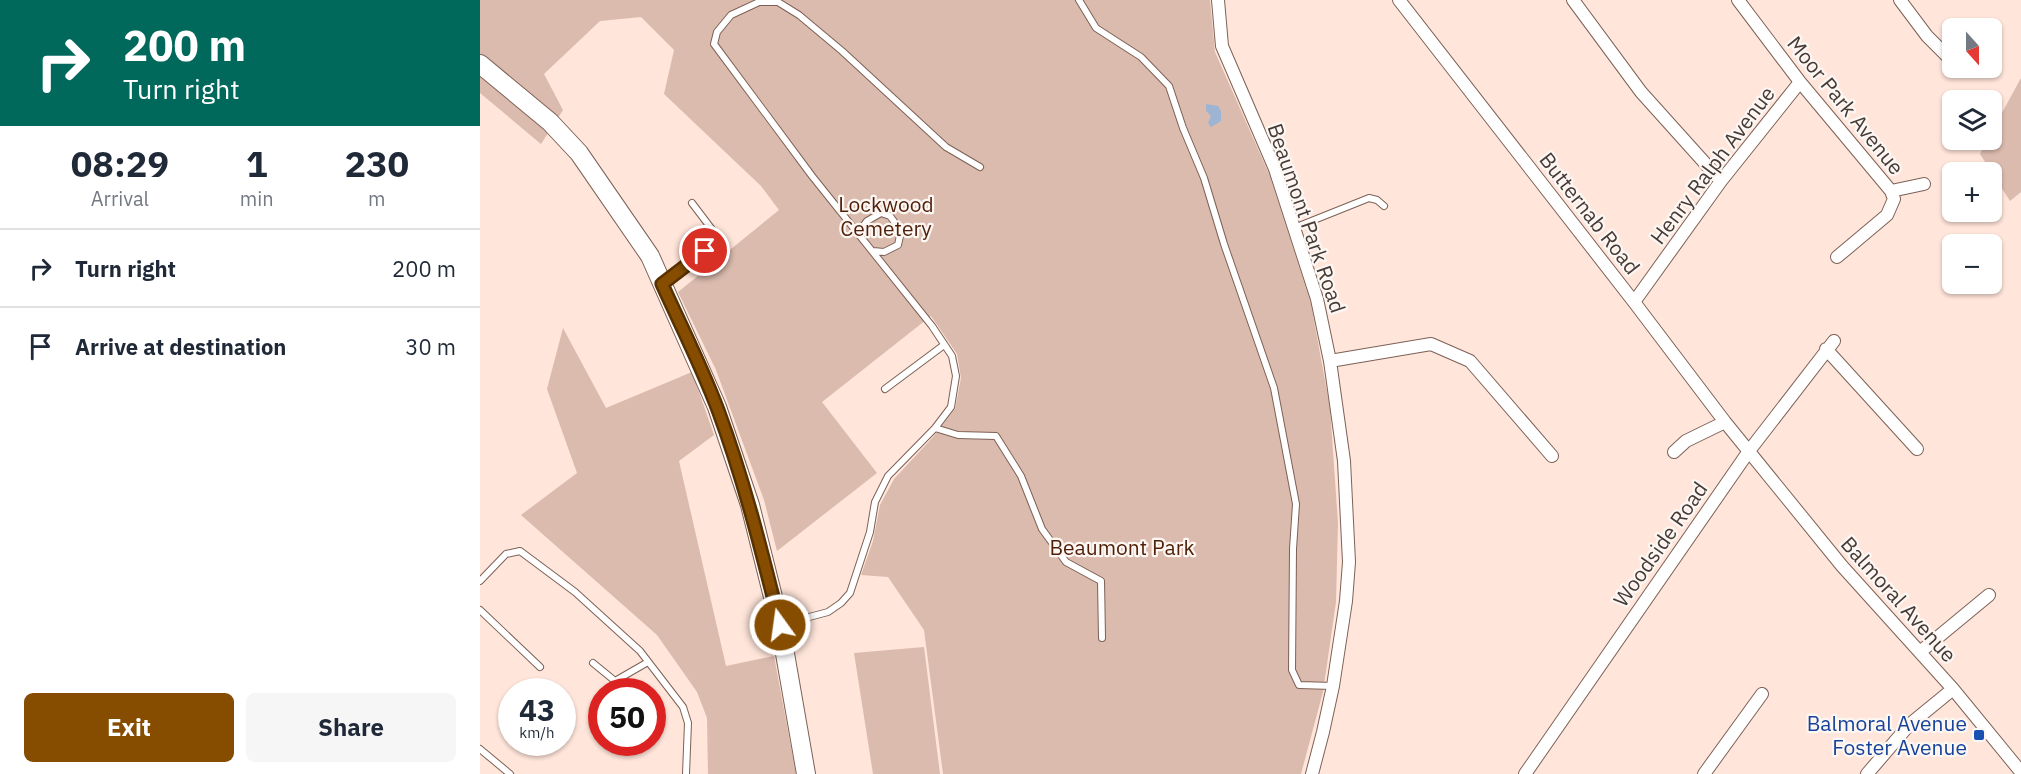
<!DOCTYPE html>
<meta charset="utf-8">
<style>
:root{--surface:#fff;--page:#f6f6f7;--text:#1f2937;--muted:#747a83;--line:#e0e1e3;--accent:#864c00}
body{margin:0;font-family:"IBM Plex Sans",sans-serif;background:var(--page);color:var(--text);height:100vh;display:flex;flex-direction:column;font-size:22px;white-space:nowrap}
*{box-sizing:border-box;margin:0}
p{font-size:20px;color:var(--muted)}
.icon{flex:none;width:33px;height:33px;fill:none;stroke:currentColor;stroke-width:2;stroke-linecap:round;stroke-linejoin:round}
.map{position:relative;flex:1;overflow:hidden}
.sheet{display:flex;flex-direction:column;background:var(--surface);width:480px}
.sheet>*{flex:none}
.hud{background:#00695c;color:#fff;overflow:hidden}
.needle{width:39px;rotate:159deg}
.tools{position:absolute;left:1462px;top:18px;display:grid;gap:12px}
.tools a{display:grid;place-items:center;width:60px;height:60px;border-radius:9px;background:var(--surface);box-shadow:0 2px 4px #0004;font-size:30px}
.speed{position:absolute;left:18px;top:678px;display:flex;gap:12px;font-size:30px;font-weight:700;text-align:center}
.speed>*{display:grid;place-content:center;width:78px;height:78px;border-radius:50%;background:var(--surface);box-shadow:0 2px 4px #0004;line-height:1}
.speed small{font-size:15px;font-weight:400}
.speed .limit{border:9px solid #d22;background:#fff;color:#111}
.pin{position:absolute;display:grid;place-items:center;width:51px;height:51px;color:#fff;margin:-26px;border:3px solid #fff;border-radius:50%;box-shadow:0 2px 6px #0007}
.me{position:absolute;width:66px;margin:-33px;rotate:346deg;stroke-linejoin:round;filter:drop-shadow(0 0 4px #0008)}
.turn{display:flex;align-items:center;gap:21px;height:126px;padding:0 24px;font-size:27px}
.turn .icon{width:78px;height:78px;stroke-width:2.5}
.turn b{display:block;font-size:42px;line-height:51px}
.eta{display:flex;justify-content:space-evenly;align-items:center;height:102px;text-align:center}
.eta b{font-size:36px;font-weight:700;line-height:42px}
.primary-button{display:flex;gap:12px;margin-top:auto;padding:12px 24px}
.primary-button a{flex:1;height:69px;border-radius:9px;background:var(--accent);color:#fff;font-size:24px;font-weight:700;line-height:69px;text-align:center}
.primary-button a+a{background:var(--page);color:var(--text)}
ul{padding:0;list-style:none}
li{display:flex;align-items:center;gap:18px;height:78px;padding:0 24px;border-top:2px solid var(--line)}
li div{flex:1}
li b{display:block;font-size:22px}
li em{font-style:normal}
main{display:flex;flex:1;min-height:0}
.map>svg:first-child{display:block}
</style>
<main>
<section class="sheet">
<div class="hud">
<div class="turn"><svg class="icon" aria-label="right" viewBox="0 0 24 24"><path d="M7 20v-9h11M14 6l5 5-5 5"/></svg><div><b>200 m</b>Turn right</div></div>
</div>
<div class="eta">
<div><b>08:29</b><p>Arrival</p></div>
<div><b>1</b><p>min</p></div>
<div><b>230</b><p>m</p></div>
</div>
<ul>
<li><svg class="icon" aria-label="right" viewBox="0 0 24 24"><path d="M7 20v-9h11M14 6l5 5-5 5"/></svg><div><b>Turn right</b></div><em>200 m</em></li>
<li><svg class="icon" aria-label="arrive" viewBox="0 0 24 24"><path d="M6 21V4h12l-3 4 3 4H6"/></svg><div><b>Arrive at destination</b></div><em>30 m</em></li>
</ul>
<div class="primary-button"><a>Exit</a><a>Share</a></div>
</section>
<div class="map">
<svg width="1541" height="774" viewBox="0 0 1541 774">
<rect width="100%" height="100%" fill="#ffe5da"/>
<!-- green -->
<path fill="#dbbbae" d="M0 0H730L735 52 790 176 831 304 850 408 858 523 856 602 843 692 821 774H463L444 630 408 577 381 575 393 541 400 505 414 479 453 437 475 409 481 378 477 354 451 316 342 402 397 473 297 551 284 500 236 370 198 292 299 210 281 186 184 94 194 50 161 17 120 21 64 74 83 110 61 144 0 93Z
M1541 78V192L1530 201 1500 154 1507 140H1512V131Z
M83 328 126 408 212 372 234 435 199 461 246 666 294 656 316 774H228L227 718 217 692 177 635 41 515 97 473 67 389Z
M444 647 460 774H393L374 653Z"/>
<!-- water -->
<path fill="#9db4d2" d="M726 104 738 106 741 111V121L731 127 728 123 731 116 726 111Z"/>
<g fill="none" stroke-linecap="round" stroke-linejoin="round">
<!-- service casing -->
<g stroke="#7d6156" stroke-width="8">
<path id="service" d="M599 0 616 28 661 57 689 86 703 128 724 178 744 244 794 388 816 504 813 549 812 670 819 685 853 686
M814 228 889 198 897 200 904 206
M378 233 387 221 401 213 410 216 421 231 418 245 404 252 393 251
M185 282 240 240 212 203
M405 389 464 345
M455 428 478 435 516 436 541 476 562 529 586 562 621 581 622 638
M0 581 26 554 40 551 95 592 160 651 203 707 208 723 206 774
M0 610 60 667
M303 624 348 612 361 603 370 593 390 532 395 502 408 476 455 428 471 407 476 376 472 356 452 326 332 176 234 44 237 32 251 15 279 2H298L319 15 362 51 466 147 500 167
M113 663 135 681 168 662
M0 749 30 774"/>
</g>
<!-- minor casing -->
<g stroke="#7d6156" stroke-width="14">
<path id="minor" d="M738 0 742 46 795 169 837 299 850 361 864 461 869 562 866 601 853 686 843 732 832 774
M919 0 1154 302 1245 422 1362 566 1473 689 1541 772
M1093 0 1161 92 1241 181
M1258 0 1320 82 1411 191 1414 199 1407 215 1357 257
M1420 0 1447 36 1473 62
M1411 191 1444 184
M1154 302 1241 181 1320 82
M1346 349 1437 449
M850 361 951 344 990 361 1072 456
M1194 452 1206 441 1245 422
M1440 652 1509 595
M1045 774 1269 451 1354 341
M1224 774 1282 694
M1387 774 1429 725 1473 689"/>
</g>
<!-- secondary casing -->
<g stroke="#7d6156" stroke-width="20">
<path id="secondary" d="M0 64 70 122 99 153 170 256 237 407 270 505 300 625 326 774"/>
</g>
<!-- service -->
<use href="#service" stroke="#fff" stroke-width="6"/>
<!-- minor -->
<use href="#minor" stroke="#fff" stroke-width="12"/>
<!-- secondary -->
<use href="#secondary" stroke="#fff" stroke-width="18"/>
</g>
<g fill="none" stroke-linecap="round" stroke-linejoin="round">
<!-- route casing -->
<g stroke="#573100" stroke-width="15">
<path id="route" d="M225 251 182 284C201 326 222 367 238 410 264 480 282 552 300 625"/>
</g>
<!-- route -->
<use href="#route" stroke="#864c00" stroke-width="10"/>
</g>
<!-- markers -->
<rect fill="#1a4fb4" stroke="#fdf7f4" stroke-width="2" x="1493" y="729" width="12" height="12" rx="3"/>
<g text-anchor="middle" dominant-baseline="central" stroke-width="4.5" stroke-linejoin="round" paint-order="stroke">
<!-- street labels -->
<g font-size="21" fill="#463a35" stroke="#fdf7f4">
<text transform="translate(1366 105) rotate(51)">Moor Park Avenue</text>
<text transform="translate(1232 165) rotate(-53)">Henry Ralph Avenue</text>
<text transform="translate(1110 213) rotate(52)">Butternab Road</text>
<text transform="translate(827 218) rotate(71)">Beaumont Park Road</text>
<text transform="translate(1180 544) rotate(-55)">Woodside Road</text>
<text transform="translate(1419 599) rotate(48)">Balmoral Avenue</text>
</g>
<!-- park labels -->
<g font-size="21" fill="#501f08" stroke="#fdf7f4">
<text x="406" y="204">Lockwood<tspan x="406" dy="24">Cemetery</tspan></text>
<text x="642" y="547">Beaumont Park</text>
</g>
<!-- transit labels -->
<g font-size="21" fill="#164399" stroke="#fdf7f4" text-anchor="end">
<text x="1487" y="723">Balmoral Avenue<tspan x="1487" dy="24">Foster Avenue</tspan></text>
</g>
</g>
</svg>
<div class="tools">
<a><svg class="needle" viewBox="-14 -14 28 28"><path d="M0-13l5 13h-10z" fill="#e53935"/><path d="M0 13l5-13h-10z" fill="#747a83"/></svg></a>
<a><svg class="icon" aria-label="layers" viewBox="0 0 24 24"><path d="M12 4l9 5-9 5-9-5zM3 14l9 5 9-5"/></svg></a>
<a>+</a>
<a>−</a>
</div>
<div class="speed"><div>43<small>km/h</small></div><div class="limit">50</div></div>
<div class="pin" style="left:225px;top:251px;background:#d93025"><svg class="icon" aria-label="arrive" viewBox="0 0 24 24"><path d="M6 21V4h12l-3 4 3 4H6"/></svg></div>
<svg class="me" style="left:300px;top:625px" viewBox="-20 -20 40 40"><circle r="17" fill="#864c00" stroke="#fff" stroke-width="3"/><path d="M0-11L8 9 0 5-8 9z" fill="#fff"/></svg>
</div>
</main>
